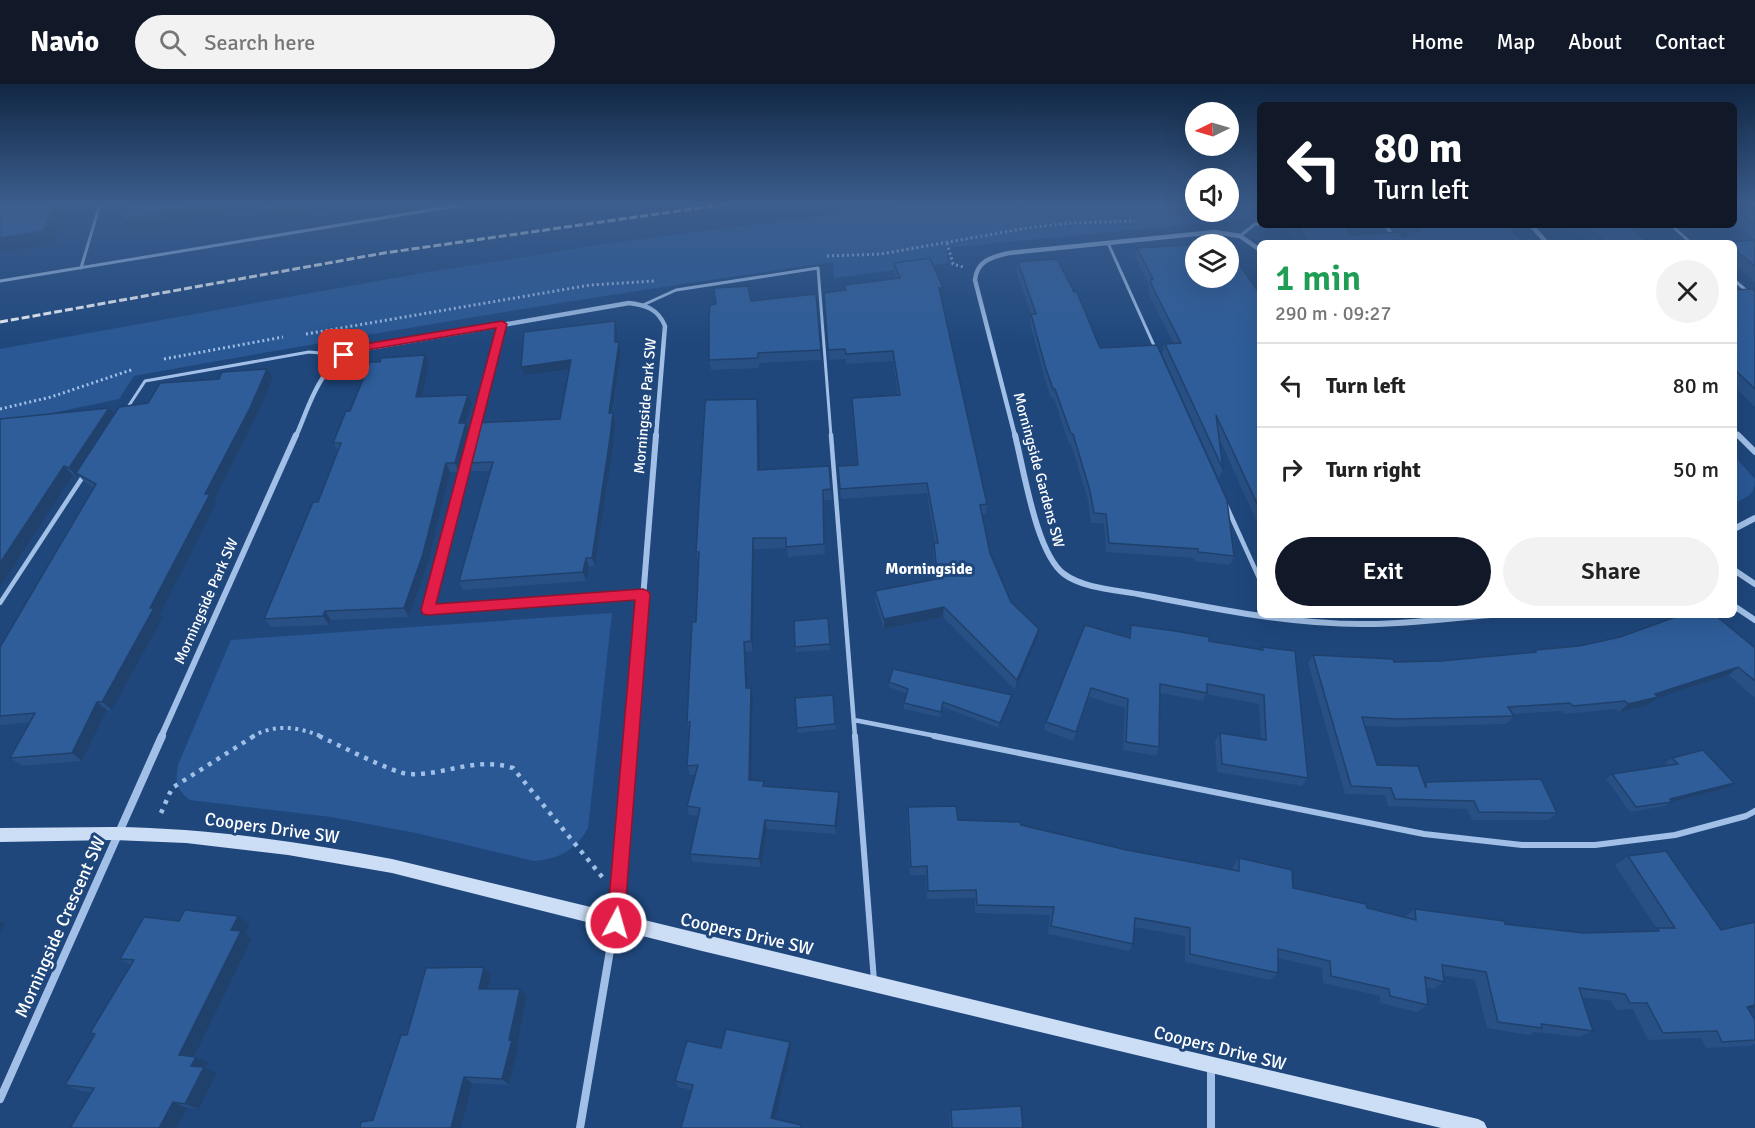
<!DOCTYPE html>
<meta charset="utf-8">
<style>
:root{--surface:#fff;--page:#f2f2f2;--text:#222;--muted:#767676;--line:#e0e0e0;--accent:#111827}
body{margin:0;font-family:Signika,sans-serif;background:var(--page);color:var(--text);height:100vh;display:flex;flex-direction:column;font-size:22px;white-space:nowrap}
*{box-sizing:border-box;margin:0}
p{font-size:20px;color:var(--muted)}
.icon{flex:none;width:33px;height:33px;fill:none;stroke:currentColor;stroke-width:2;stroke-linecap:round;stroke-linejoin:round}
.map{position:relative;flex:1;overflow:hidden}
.side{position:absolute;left:1257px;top:156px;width:480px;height:378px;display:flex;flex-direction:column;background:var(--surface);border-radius:9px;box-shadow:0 6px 24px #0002}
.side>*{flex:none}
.guide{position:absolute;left:1257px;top:18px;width:480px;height:126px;border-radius:9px;box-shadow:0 6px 24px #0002;background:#111827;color:#fff;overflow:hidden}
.needle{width:39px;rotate:265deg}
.tools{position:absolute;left:1185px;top:18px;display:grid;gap:12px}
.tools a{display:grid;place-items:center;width:54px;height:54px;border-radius:50%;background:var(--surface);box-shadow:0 6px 24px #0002;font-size:30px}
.pin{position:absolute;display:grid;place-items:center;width:51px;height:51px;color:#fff;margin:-26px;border-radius:12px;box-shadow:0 3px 9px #0006}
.me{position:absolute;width:66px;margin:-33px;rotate:6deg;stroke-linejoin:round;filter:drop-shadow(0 0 4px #0008)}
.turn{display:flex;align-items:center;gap:21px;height:126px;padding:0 18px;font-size:27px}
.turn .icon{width:78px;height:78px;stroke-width:2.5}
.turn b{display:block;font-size:42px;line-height:51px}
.round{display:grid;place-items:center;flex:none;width:63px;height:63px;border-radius:32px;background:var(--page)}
.head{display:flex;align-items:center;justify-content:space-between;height:102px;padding:0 18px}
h1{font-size:36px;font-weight:600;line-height:45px;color:#1e9e55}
.action{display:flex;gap:12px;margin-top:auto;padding:12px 18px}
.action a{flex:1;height:69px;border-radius:36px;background:var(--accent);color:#fff;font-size:24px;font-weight:600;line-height:69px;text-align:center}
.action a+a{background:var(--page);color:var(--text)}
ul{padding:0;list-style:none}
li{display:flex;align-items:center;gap:18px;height:84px;padding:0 18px;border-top:2px solid var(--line)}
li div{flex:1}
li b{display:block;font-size:22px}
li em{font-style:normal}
header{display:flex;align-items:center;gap:36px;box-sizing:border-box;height:84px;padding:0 30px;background:var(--accent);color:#fff}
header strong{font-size:28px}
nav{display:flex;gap:33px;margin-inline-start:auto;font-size:21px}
.search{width:420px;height:54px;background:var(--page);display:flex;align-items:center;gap:15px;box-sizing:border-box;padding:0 21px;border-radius:33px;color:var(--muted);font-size:22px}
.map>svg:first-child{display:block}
</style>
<header>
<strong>Navio</strong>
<div class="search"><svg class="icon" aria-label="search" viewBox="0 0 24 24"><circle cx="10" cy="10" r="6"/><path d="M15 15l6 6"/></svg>Search here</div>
<nav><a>Home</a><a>Map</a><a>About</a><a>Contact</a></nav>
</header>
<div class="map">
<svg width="1755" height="1044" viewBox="0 0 1755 1044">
<rect width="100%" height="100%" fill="#1f477c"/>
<!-- green -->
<path fill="#295895" d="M914 120H1195L1196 128H1228L1229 120H1260V134L946 164 948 179 834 194 833 178C599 211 366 250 134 292L119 315 0 340V265L417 190 612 159Z
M1734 372 1755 395C1755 411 1748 413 1734 419Z
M612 529 588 744C576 766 559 775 534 777L416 749 331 733 190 716C176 705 175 698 178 681L231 556Z"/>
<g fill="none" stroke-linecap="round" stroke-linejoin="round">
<!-- path-far2 -->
<path stroke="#a2c0e7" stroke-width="3" stroke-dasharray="2 3" stroke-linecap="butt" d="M947 159 953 180 963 183
M827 172 881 170 1027 144 1070 139 1135 137
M306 250 590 201 654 197
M164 275 283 253
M0 325 51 313 134 285"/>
<!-- path-far1 -->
<path stroke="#a2c0e7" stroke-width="4" stroke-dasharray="3 4.5" stroke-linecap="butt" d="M252 653C274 639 299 643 323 653"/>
<!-- path -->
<path stroke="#a2c0e7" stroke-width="4.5" stroke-dasharray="4 6" stroke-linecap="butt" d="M319 652C337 660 393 689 408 690 445 692 474 672 513 684L603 794
M161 729 172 704 254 652"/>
<!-- lane-far2 -->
<path stroke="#a2c0e7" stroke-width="3" d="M1385 141 1399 159
M1671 141 1691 159
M1240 152 1255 140H1260
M1108 159 1156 266
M81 184 100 120
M1734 196 1755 214
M0 197 467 120
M643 221 676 206 818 184 831 352
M126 326 145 297 309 268 343 271
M475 343 502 240"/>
<!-- lane-far1 -->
<path stroke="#a2c0e7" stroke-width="4.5" d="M831 351 855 653
M466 377 428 526 643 510
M1226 421 1260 496
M0 519 84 391
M854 636 941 653"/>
<!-- lane -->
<path stroke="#a2c0e7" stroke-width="6" d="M855 652 874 897
M934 652 1424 750 1522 761H1595L1675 751 1746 732 1755 727"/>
<!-- street-far2 -->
<path stroke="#a2c0e7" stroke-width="4.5" d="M1531 141 1547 159
M1734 347 1739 352
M296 352C312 316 318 282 358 266L629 219C646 221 658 225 665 242L656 352
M1015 352 975 196C977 176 992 173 1009 169L1215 148 1240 152 1260 166"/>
<!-- street-far1 -->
<path stroke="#a2c0e7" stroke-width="6" d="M1015 351C1024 386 1036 469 1064 490 1084 505 1119 506 1143 511 1217 525 1293 541 1368 540 1409 540 1450 534 1491 531
M1738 351 1755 368
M1734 445 1755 434
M1734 486 1755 500
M1734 522 1755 536
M161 653 296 351
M632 653 656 351"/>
<!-- street -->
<path stroke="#a2c0e7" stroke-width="8" d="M1211 983V1044
M0 1015 162 652
M580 1044 619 813 632 652"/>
<!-- secondary -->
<path fill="#ccddf6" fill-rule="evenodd" d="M114 743C208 744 301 758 392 775L1090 944 1478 1035 1484 1038 1487 1044H1441L702 867 392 789 288 771 186 759 114 756 0 758V744Z"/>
<!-- rail -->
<path stroke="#fff" stroke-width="3" stroke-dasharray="8 3" stroke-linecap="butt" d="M0 238 384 169 727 120"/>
</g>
<!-- wall -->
<path fill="#285084" d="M1755 127V156L1734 139V136L1740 128Z
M1294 141H1343L1351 151 1403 153 1407 147 1403 142V141H1507L1525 159H1298L1291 149Z
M1575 141H1628L1649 159H1589L1573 144Z
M1755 156V198L1734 181V159H1725Z
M1137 164 1260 210V445L1219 354 1223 385 1219 395 1162 270 1165 260H1174L1150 213 1148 205 1149 201 1135 173Z
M1018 178 1100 264 1234 472 1230 481 1195 477V474L1106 468 1104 439H1091L1088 416 1071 360H1069L1054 314H1051L1044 292 1030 239 1031 230 1016 187Z
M894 179 942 214H941L987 420 986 430H982L990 469 1011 518 1039 545 1037 554 1015 606 943 533 884 545 875 517V507L938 495 935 489 933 469 934 459H935L927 409 841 415 838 382 857 381 852 314 898 311 893 277 846 280V275L829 276 824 209 844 207V201L896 195 894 189Z
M1734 206 1755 207V323L1734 302Z
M816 210 821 276 759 279V284L711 286 709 276 751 217Z
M617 246V258L621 267 613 329 615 338 613 363 595 482 589 483 586 497 463 506 459 497 490 387H468L464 379 560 335 569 286 525 291 521 283Z
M429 279 422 313 468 311 472 319 466 339 470 348 459 388H450L428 479 409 533 331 536 329 541 271 543 264 535 318 418 338 367 333 359 350 327Z
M267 285 273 294 256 333 214 416 216 419 160 530 163 533 112 626H107L82 677 22 682 10 674 30 638 0 641V563L94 404 85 398 78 391 77 393 73 391 0 503V335L114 330 219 295Z
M759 325V386L829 382 832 416H823L825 470 788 473 787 464 754 465 753 567 746 568 747 604H751L753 613 751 696 765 702 840 716 836 750 767 745 761 783 693 778 690 770 698 732 689 731 687 722 696 691H690L687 682 689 646 687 638 696 538 698 477 696 468Z
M828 534 830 566 796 568 795 563Z
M1131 541 1261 566 1262 563 1308 694 1302 702 1217 688 1215 657 1220 649 1261 655 1259 620 1206 610 1203 617 1160 609 1159 663 1156 672 1123 666 1125 624 1089 613 1073 657 1044 646 1046 638 1128 553Z
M1755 564V614L1729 591 1657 614 1649 621 1619 628 1616 625 1564 630 1562 627 1513 630 1514 632 1506 640 1392 643 1365 642 1377 681 1424 699 1426 698 1557 729 1549 736H1472L1467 725 1388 722 1385 711 1345 710 1308 579 1313 571 1394 578 1441 577 1532 568 1535 566Z
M889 598 1012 611 1011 616 999 644 943 623 940 633 904 625V619L907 610 889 603Z
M833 611 836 645 798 649 795 614Z
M1672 674 1734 699 1726 704 1671 718 1665 722 1630 728 1606 695 1612 690 1668 682 1666 678Z
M908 723 958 736 1021 741 1127 766 1233 786V783L1239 774 1293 804 1405 833 1415 825 1505 840 1584 849 1652 848 1657 845 1615 781 1628 772 1721 846 1755 838V923L1748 925 1755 936V960L1750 962 1706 964 1701 954 1648 956 1633 925 1616 926 1611 917 1582 913 1593 947 1580 953 1535 948 1529 951 1487 944 1475 896 1443 891 1444 898 1434 905 1426 903 1428 921 1417 928 1380 919V912L1323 899 1322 884 1278 874V889L1270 896 1185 878V852L1134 843 1133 860 1129 867 1048 850 1050 831 975 829V814L927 815 926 791H910L907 732Z
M238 832 250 840 245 850 252 855 194 973 209 979 206 984 217 989 199 1025 81 1007 65 1001 94 951 90 949 131 881 120 875 179 837Z
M491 891 488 905H520L527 912 517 960 519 962 509 1001 472 999 461 1044H360L373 1036 407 951Z
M790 958 791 965 775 1035 681 1044 692 1006 678 1003 675 997 721 964Z
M951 1026 1023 1044H950L949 1031Z"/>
<!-- shaded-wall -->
<path fill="#20416c" d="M54 120H67L54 160 0 169V154Z
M210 120H260L261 123 131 146 124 136Z
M300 120H366L269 137 263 127Z
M939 204H943L942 214H938Z
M615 237 617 246V267L615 258Z
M619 258 621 267 611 338 609 329Z
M425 271 429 279 420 322 416 313Z
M571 276 574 285 525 291 521 283Z
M267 285 273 294 256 333 214 416 216 419 160 530 163 533 112 626 102 618 150 524 205 410Z
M468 311 472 319 463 348 459 339Z
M757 315 759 325 760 397 758 386Z
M109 324 117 333 76 389 78 391 77 393 69 384Z
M613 329 615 338 613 363 595 482 592 474Z
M466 339 470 348 459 388 455 379Z
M446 379 450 388 428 479 409 533 404 524Z
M64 382 73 391 0 503V479Z
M753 454 754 465 753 567 751 557Z
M586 474 589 483 586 497 583 488Z
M944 523 943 533 884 545V535Z
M325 527 331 536 329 541 323 532Z
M1039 545 1037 554 1015 606 1017 596Z
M744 558 746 568 748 614 746 604Z
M1738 583 1729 591 1657 614 1649 621 1619 628 1628 620 1655 610Z
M751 604 753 613 751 705 749 696Z
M1012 611 1011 616 999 644 1000 639Z
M97 618 107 626 82 677 72 669Z
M1734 699 1726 704 1671 718 1670 715Z
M839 708 840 716 836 750 835 742Z
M765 736 767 745 761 783 759 775Z
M238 832 250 840 245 850 252 855 192 977 179 971 231 846Z
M0 837 5 840 0 850Z
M484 883 491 891 486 913 479 905Z
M520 905 527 912 517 960 519 962 509 1001 502 995Z
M1755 921V923L1731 929 1747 923Z
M790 958 791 965 774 1040 771 1034Z
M196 973 209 979 206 984 217 989 199 1025 185 1020 191 982Z
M464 993 472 999 461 1044H451Z
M173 1018 187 1024 176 1044H159Z"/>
<!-- building -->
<path fill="#2e5d9a" stroke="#20416c" stroke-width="1.5" d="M0 120H54L44 147 0 154Z
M127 120H210L124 136Z
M260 120H300L263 127Z
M1755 127V140L1740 128Z
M1296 141H1343L1351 151 1398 148 1403 153 1407 151V148L1419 147 1414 141H1507L1525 159H1309Z
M1586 141H1628L1649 159H1605Z
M1755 156V182L1734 165V159L1726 158Z
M1225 159 1226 160H1196V194H1228V164L1260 210V426L1216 331 1223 385 1165 260 1181 259 1153 204 1150 196 1153 195 1137 164Z
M930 174 943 204H939L987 420 980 421 990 469 1011 518 1039 545 1017 596 944 523 884 535 875 507 942 494 936 479 934 459H938L927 399 840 405 838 382 858 381 852 314 900 311 893 267 846 270 845 265 828 266 824 209 846 206 844 201 900 194 894 179Z
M1057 175 1074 208H1077L1100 264 1157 261 1227 416 1234 472 1198 468V465L1109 459 1106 430 1094 429 1090 407 1073 350H1071L1055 305H1053L1045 282 1031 230H1036L1018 178Z
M748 202 751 217 816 210 821 266 758 269V274L709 276V234L710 221 716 220 714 204Z
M1752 205 1755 207V305L1734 285V206Z
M615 237V258H619L609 329H613L610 354 592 474H586L583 488 459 497 493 378 464 379 474 339 560 335 571 276 521 283 524 248Z
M425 271 416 313 468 311 459 339H466L455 379H446L423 470 404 524 325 527 323 532 264 535 313 418H318L341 359H333L346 327H350L370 278H380L381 274Z
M267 285 250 324 205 410H210L150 524H154L102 618H97L72 669 10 674 35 629 0 632V563L96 400 76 389 119 323 148 319 160 299 219 295 222 288Z
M757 315 758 386 829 382 831 405 823 406 824 460 786 463V454H753L751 557 744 558 746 604H751L749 696 764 697 763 702 839 708 835 742 765 736 759 775 690 770 700 724 687 722 698 681 687 682 690 638H687L692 538H696L699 468H696L705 321 706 316Z
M109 324 69 384 64 382 0 479V335Z
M1681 531H1715L1755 564V597L1738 583 1655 610 1658 613 1628 620 1625 617 1573 622 1570 619 1508 623 1514 632 1398 635 1362 633 1377 681 1418 682 1426 704V698L1541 695 1557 729 1479 728 1474 717 1395 715 1391 704 1351 702 1313 571 1393 575 1394 578 1441 577 1536 568 1535 566 1579 562 1620 553Z
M828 534 830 560 795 563 794 537Z
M1085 541 1130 554 1131 541 1175 547 1209 553V557L1263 566 1262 563 1295 567 1308 694 1222 680 1220 649 1266 656 1264 611 1207 600V609L1160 600 1159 663 1126 658 1128 615 1091 604 1076 648 1046 638Z
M893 585 1012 611 1000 639 943 618 941 628 904 619 908 605 889 598Z
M833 611 835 640 797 644 795 614Z
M1703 666 1734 699 1670 715 1672 718 1636 723 1612 690 1678 680 1672 674Z
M956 722 958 736 1020 738 1021 741 1127 766 1239 787V774L1292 786 1293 804 1366 820 1367 824 1416 836 1415 825 1504 837 1505 840 1584 849 1659 847 1657 844H1675L1628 772 1666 767 1721 846 1755 838V921L1747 923 1755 936V956L1722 958 1717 947 1663 949 1647 919H1630L1625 910 1579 904 1593 947 1541 940 1542 944 1498 938 1486 888 1442 881 1444 898 1425 893 1428 921 1390 912 1389 905 1331 892 1330 877 1278 865V889L1190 870V844L1135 834 1133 860 1051 842 1054 823 977 821 976 806 928 807 927 782 911 783 908 723Z
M185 826 238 832 231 846 241 847 179 971 196 973 191 982 204 983 185 1020 173 1018 159 1044H70L94 1004 65 1001 95 950 90 949 134 876 120 875 144 833 179 837Z
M484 883 479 905H520L509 956H512L502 995 464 993 451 1044H360L361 1038 373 1036 401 951H407L426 884Z
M726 945 790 958 771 1034 801 1041V1044H681L693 1001 675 997 687 957 721 964Z
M1021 1022 1023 1044H952L951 1026Z"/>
<!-- sky -->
<linearGradient id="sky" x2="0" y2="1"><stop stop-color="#112744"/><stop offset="0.45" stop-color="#3c5e8e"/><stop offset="1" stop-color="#3c5e8e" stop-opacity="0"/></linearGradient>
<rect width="1755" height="266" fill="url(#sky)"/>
<!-- route -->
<path fill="#e11d48" stroke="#92132f" stroke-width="1.5" d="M502 237 507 240 436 520 643 505 648 507 650 510 624 839 622 845 616 848 609 845 607 839 635 516 428 531 423 530 421 526 496 244 367 266 344 274 338 271 365 260Z"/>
<g text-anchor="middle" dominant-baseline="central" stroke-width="6" stroke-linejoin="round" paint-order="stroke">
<!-- street labels -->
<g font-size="15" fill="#fff" stroke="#1f477c">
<text transform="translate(645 322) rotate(-85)">Morningside Park SW</text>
<text transform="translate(1039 386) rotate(75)">Morningside Gardens SW</text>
<text transform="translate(206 517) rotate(-66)">Morningside Park SW</text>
</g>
<!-- neighbourhood labels -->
<g font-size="16" font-weight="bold" fill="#fff" stroke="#1f477c">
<text x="929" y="485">Morningside</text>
</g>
<!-- near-street labels -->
<g font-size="18" fill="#fff" stroke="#1f477c">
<text transform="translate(272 744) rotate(8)">Coopers Drive SW</text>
<text transform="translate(60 843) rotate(-66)">Morningside Crescent SW</text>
<text transform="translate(747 850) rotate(13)">Coopers Drive SW</text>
<text transform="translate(1220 964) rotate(14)">Coopers Drive SW</text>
</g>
</g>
</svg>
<div class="tools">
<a><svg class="needle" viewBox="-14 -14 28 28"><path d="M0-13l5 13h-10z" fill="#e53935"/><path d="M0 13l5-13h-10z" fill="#767676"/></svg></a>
<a><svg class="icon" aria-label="sound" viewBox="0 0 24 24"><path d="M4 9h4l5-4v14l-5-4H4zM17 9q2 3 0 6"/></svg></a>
<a><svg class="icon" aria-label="layers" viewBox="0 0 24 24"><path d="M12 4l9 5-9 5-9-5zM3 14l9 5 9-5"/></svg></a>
</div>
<div class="pin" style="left:344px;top:271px;background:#d93025"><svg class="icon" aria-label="arrive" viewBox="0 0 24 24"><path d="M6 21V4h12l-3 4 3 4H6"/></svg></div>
<svg class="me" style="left:616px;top:839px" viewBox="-20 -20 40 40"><circle r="17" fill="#e11d48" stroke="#fff" stroke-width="3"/><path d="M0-11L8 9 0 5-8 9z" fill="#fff"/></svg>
<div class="guide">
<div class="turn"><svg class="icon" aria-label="left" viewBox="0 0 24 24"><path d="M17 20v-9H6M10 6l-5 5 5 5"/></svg><div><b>80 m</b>Turn left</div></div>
</div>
<section class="side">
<div class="head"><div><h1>1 min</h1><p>290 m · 09:27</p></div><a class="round"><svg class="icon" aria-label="close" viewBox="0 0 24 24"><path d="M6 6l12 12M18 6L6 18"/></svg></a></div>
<ul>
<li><svg class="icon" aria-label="left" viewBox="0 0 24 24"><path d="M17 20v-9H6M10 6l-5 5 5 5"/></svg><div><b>Turn left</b></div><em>80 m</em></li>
<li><svg class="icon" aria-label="right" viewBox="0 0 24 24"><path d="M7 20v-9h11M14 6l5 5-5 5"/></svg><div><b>Turn right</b></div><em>50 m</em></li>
</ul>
<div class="action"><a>Exit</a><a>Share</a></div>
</section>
</div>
